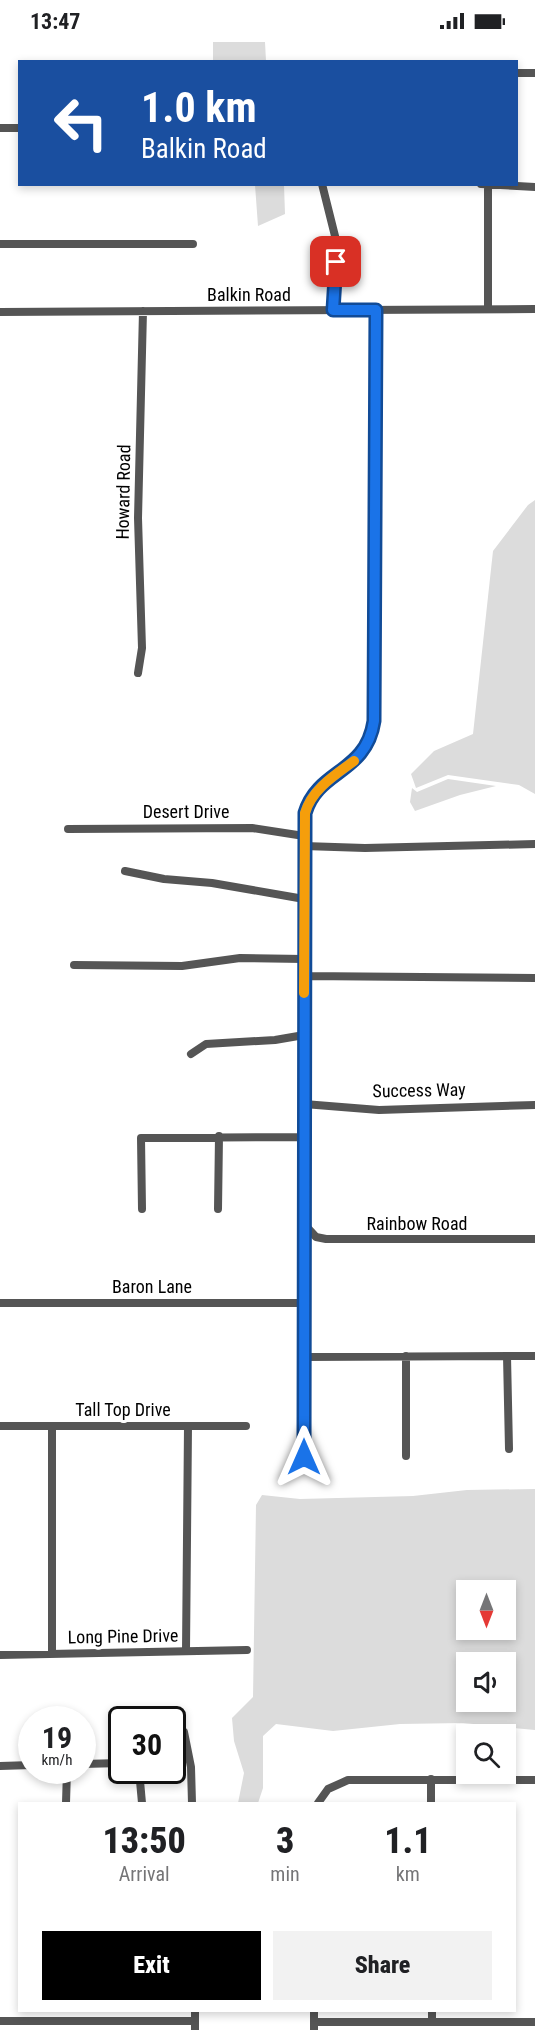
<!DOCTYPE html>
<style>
:root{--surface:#fff;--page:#f2f2f2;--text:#202124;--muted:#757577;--accent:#000}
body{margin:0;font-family:"Roboto Condensed",sans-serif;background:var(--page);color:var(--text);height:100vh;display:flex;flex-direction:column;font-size:22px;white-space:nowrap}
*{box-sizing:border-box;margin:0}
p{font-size:20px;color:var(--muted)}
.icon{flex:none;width:33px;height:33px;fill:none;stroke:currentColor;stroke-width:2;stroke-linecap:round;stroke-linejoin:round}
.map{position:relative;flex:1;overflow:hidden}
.panel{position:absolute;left:18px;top:1760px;width:498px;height:210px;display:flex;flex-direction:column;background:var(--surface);border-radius:0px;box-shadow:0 3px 9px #0003}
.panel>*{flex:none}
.guide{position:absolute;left:18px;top:18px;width:500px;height:126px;border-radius:0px;box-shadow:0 3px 9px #0003;background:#1a4fa0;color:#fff;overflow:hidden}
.needle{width:39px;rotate:180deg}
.controls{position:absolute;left:456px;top:1538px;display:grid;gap:12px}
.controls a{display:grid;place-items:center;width:60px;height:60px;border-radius:0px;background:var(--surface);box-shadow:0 3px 9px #0003;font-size:30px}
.speed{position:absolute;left:18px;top:1664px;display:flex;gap:12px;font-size:30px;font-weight:700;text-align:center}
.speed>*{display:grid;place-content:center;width:78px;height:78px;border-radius:50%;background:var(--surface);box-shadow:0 3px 9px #0003;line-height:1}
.speed small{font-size:15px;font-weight:400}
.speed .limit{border:3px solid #111;border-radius:9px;background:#fff;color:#111}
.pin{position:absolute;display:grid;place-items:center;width:51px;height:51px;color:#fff;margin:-26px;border-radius:12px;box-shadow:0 3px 9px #0006}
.me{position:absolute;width:66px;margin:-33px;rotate:0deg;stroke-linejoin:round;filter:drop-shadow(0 0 4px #0008)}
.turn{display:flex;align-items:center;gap:21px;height:126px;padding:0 24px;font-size:27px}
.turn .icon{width:78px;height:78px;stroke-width:2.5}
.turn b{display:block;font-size:42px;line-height:51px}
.eta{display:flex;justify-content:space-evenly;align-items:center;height:102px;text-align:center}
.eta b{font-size:36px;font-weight:800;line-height:42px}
.action{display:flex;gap:12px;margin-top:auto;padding:12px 24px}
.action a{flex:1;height:69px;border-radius:0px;background:var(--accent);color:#fff;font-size:24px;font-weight:800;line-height:69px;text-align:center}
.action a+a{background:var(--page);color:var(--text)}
.status{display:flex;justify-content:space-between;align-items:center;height:42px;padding:0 30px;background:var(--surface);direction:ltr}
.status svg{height:16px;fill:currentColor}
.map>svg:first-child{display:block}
</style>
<div class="status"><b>13:47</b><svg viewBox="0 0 49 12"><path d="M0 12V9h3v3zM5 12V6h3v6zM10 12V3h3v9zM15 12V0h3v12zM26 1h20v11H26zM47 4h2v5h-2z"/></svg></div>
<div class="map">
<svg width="535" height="1988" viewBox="0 0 535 1988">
<rect width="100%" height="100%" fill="#fff"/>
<!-- green -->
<path fill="#dcdcdc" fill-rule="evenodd" d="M213 0H265L266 19H213Z
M255 143H284L285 172 258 184Z
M535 458V752L519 743 448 733 416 746 411 732 434 709 473 692 493 509 528 463Z
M448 737 496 744 460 753 415 769 410 760 412 746 417 750Z
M535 1447V1688L463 1681 400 1682 333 1689 276 1682 263 1694V1746L258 1761H238L244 1731 234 1699 232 1676 253 1655 256 1463 262 1453 300 1457 413 1454 467 1448ZM466 1548H506V1587H466ZM466 1620H506V1659H466Z"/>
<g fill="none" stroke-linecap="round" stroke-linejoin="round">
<!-- minor -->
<path stroke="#555" stroke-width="8" d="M516 31H535
M0 86H20
M322 142 336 198 333 268
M481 142 535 145
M0 202H193
M488 267V144
M0 270 535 267
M138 631 142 606 138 476 143 269
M68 787 252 786 304 794
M304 804 365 806 535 802
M125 829 164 837 212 841 304 857
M74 923 182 924 240 916 304 917
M304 934 535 936
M191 1012 206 1002 275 998 304 993
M304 1062 379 1068 535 1063
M142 1167 141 1096 304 1095
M218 1167 219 1094
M305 1183 316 1195 326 1197H535
M0 1261H304
M406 1314V1414
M507 1314 509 1407
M304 1315 535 1314
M0 1384H246
M304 1415V782C309 728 365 735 374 679L376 268
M186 1609 188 1384
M52 1612V1384
M0 1613 247 1608
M184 1690 191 1725 192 1761
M82 1722 122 1721
M0 1724 32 1723
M139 1728 142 1761
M431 1737V1761
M66 1761 67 1728
M318 1761 328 1747 348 1738H535
M195 1968V1988
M314 1968V1988
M432 1968V1980
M0 1979H195
M314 1980H535"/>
</g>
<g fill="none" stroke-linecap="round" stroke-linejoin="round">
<!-- route casing -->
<g stroke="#114b97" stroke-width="15">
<path id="route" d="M304 1415 305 771C318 727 366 732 374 679L376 268H333L336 220"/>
</g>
<!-- route -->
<use href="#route" stroke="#1a73e8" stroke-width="10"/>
<!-- slow -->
<path stroke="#f59e0b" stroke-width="10" d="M304 951 305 771C312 747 335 733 354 719"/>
</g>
<g text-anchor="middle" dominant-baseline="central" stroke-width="6" stroke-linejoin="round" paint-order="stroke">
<!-- street labels -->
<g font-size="18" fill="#000" stroke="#fff">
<text x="249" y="252">Balkin Road</text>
<text transform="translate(123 450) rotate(-89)">Howard Road</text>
<text x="186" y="769">Desert Drive</text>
<text transform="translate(419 1048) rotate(-1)">Success Way</text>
<text x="417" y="1181">Rainbow Road</text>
<text x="152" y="1244">Baron Lane</text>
<text x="123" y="1367">Tall Top Drive</text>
<text transform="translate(123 1594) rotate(-1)">Long Pine Drive</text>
</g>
</g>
</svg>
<div class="controls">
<a><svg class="needle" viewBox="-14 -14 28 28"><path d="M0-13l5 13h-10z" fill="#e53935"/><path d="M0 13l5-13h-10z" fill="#757577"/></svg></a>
<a><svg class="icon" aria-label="sound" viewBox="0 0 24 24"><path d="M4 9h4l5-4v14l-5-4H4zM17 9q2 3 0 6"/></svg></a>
<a><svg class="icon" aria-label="search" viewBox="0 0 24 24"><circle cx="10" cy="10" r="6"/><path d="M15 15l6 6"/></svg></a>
</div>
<div class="speed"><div>19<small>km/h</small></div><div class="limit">30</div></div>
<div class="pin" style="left:336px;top:220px;background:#d93025"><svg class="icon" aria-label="arrive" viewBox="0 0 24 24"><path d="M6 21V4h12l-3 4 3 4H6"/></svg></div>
<svg class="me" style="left:304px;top:1415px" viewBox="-20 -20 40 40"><path d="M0-17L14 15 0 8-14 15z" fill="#1a73e8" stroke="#fff" stroke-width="4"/></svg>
<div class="guide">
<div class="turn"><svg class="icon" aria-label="left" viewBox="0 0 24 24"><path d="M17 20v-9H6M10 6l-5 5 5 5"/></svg><div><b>1.0 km</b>Balkin Road</div></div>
</div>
<section class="panel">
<div class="eta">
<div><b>13:50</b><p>Arrival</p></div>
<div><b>3</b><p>min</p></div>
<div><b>1.1</b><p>km</p></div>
</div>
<div class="action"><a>Exit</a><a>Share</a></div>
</section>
</div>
